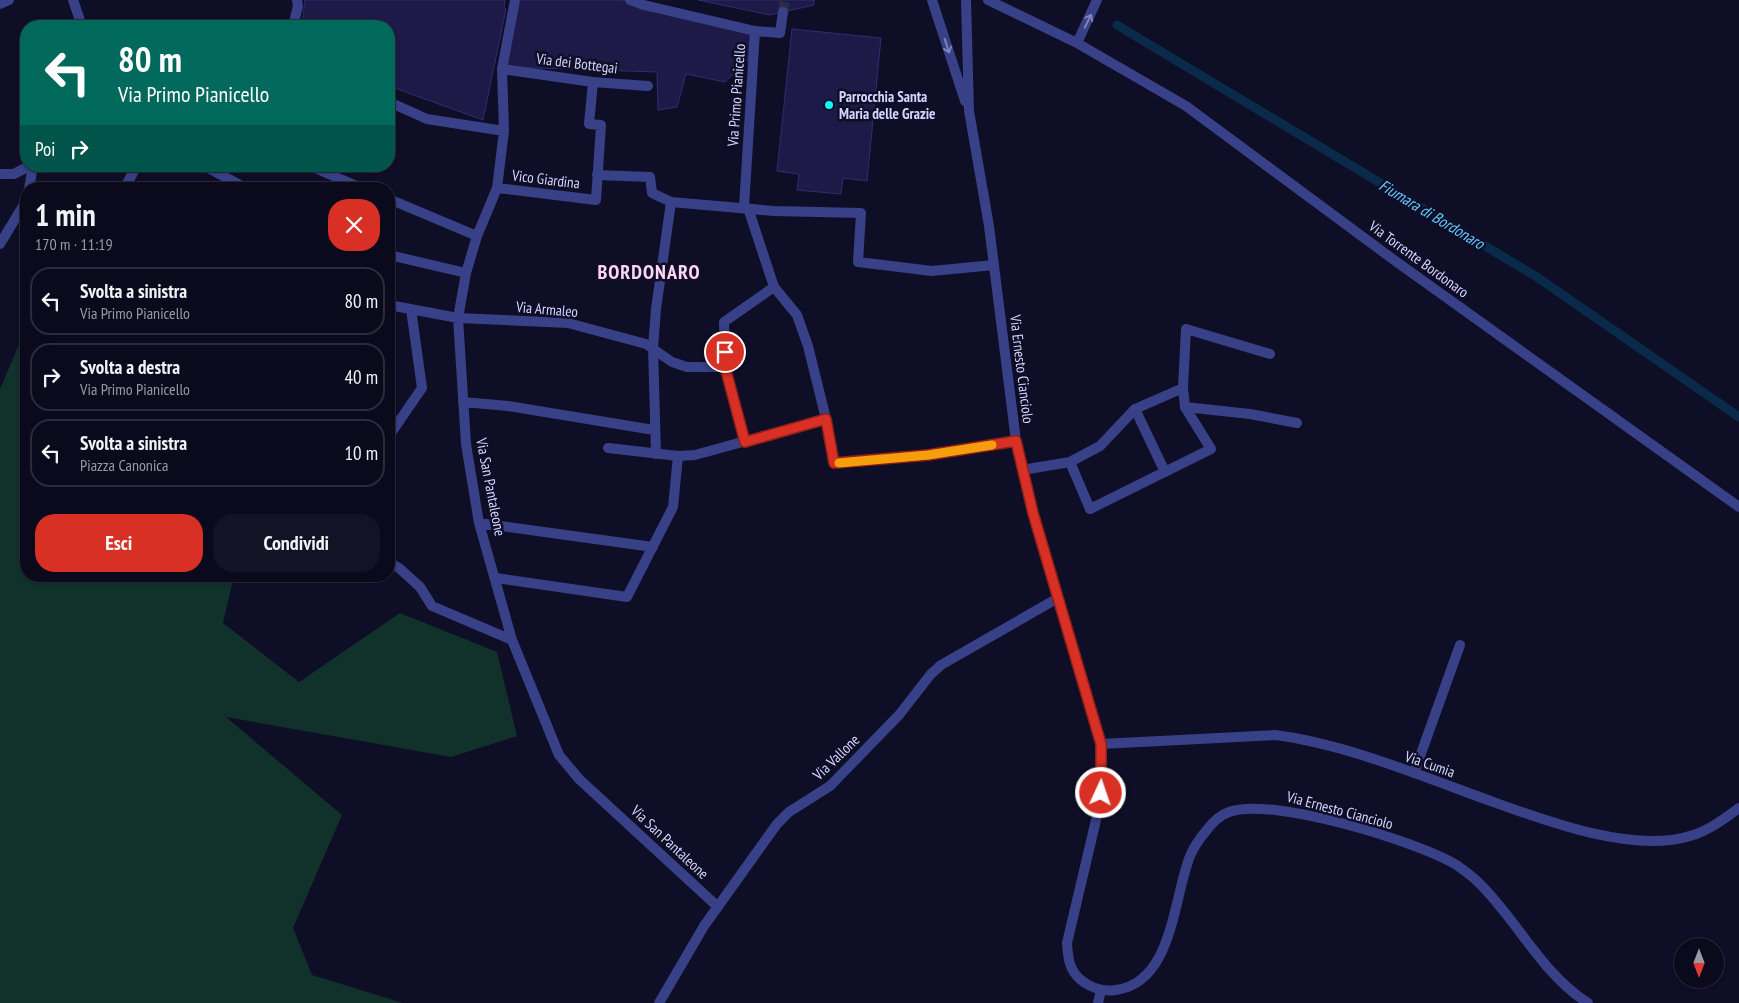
<!DOCTYPE html>
<html lang="it">
<meta charset="utf-8">
<style>
:root{--surface:#0b0a1d;--page:#141326;--text:#f1f3f6;--muted:#9a9aa4;--line:#2b2b3b;--accent:#d93025}
body{margin:0;font-family:"PT Sans Narrow",sans-serif;background:var(--page);color:var(--text);height:100vh;display:flex;flex-direction:column;font-size:19px;white-space:nowrap}
*{box-sizing:border-box;margin:0}
p{font-size:16px;color:var(--muted)}
.icon{flex:none;width:28px;height:28px;fill:none;stroke:currentColor;stroke-width:2;stroke-linecap:round;stroke-linejoin:round}
.map{position:relative;flex:1;overflow:hidden}
.panel{position:absolute;left:20px;top:182px;width:375px;height:400px;display:flex;flex-direction:column;background:var(--surface);border-radius:20px;box-shadow:0 1px 4px #0004,0 0 0 1px var(--line)}
.panel>*{flex:none}
.top-card{position:absolute;left:20px;top:20px;width:375px;height:152px;border-radius:20px;box-shadow:0 1px 4px #0004,0 0 0 1px var(--line);background:#00695c;color:#fff;overflow:hidden}
.needle{width:32px;rotate:180deg}
.buttons{position:absolute;left:1674px;top:938px;display:grid;gap:10px}
.buttons a{display:grid;place-items:center;width:50px;height:50px;border-radius:50%;background:var(--surface);box-shadow:0 1px 4px #0004,0 0 0 1px var(--line);font-size:25px}
.pin{position:absolute;display:grid;place-items:center;width:42px;height:42px;color:#fff;margin:-21px;border:2px solid #fff;border-radius:50%;box-shadow:0 1px 5px #0007}
.me{position:absolute;width:55px;margin:-28px;rotate:3deg;stroke-linejoin:round;filter:drop-shadow(0 0 4px #0008)}
.turn{display:flex;align-items:center;gap:18px;height:105px;padding:0 15px;font-size:22px}
.turn .icon{width:65px;height:65px;stroke-width:2.5}
.turn b{display:block;font-size:35px;line-height:42px}
.then{display:flex;align-items:center;height:48px;padding:0 15px;background:#0003;gap:10px;font-size:19px}
.round{display:grid;place-items:center;flex:none;width:52px;height:52px;border-radius:20px;background:var(--page)}
.headline{display:flex;align-items:center;justify-content:space-between;height:85px;padding:0 15px}
h1{font-size:30px;font-weight:600;line-height:38px}
.button{display:flex;gap:10px;margin-top:auto;padding:10px 15px}
.button a{flex:1;height:58px;border-radius:20px;background:var(--accent);color:#fff;font-size:20px;font-weight:600;line-height:58px;text-align:center}
.button a+a{background:var(--page);color:var(--text)}
ul{padding:0;list-style:none}
li{display:flex;align-items:center;gap:15px;height:68px;margin:0 10px 8px;padding:0 5px;border:2px solid var(--line);border-radius:20px}
li div{flex:1}
li b{display:block;font-size:19px}
li em{font-style:normal}
.map>svg:first-child{display:block}
</style>
<div class="map">
<svg width="1739" height="1003" viewBox="0 0 1739 1003">
<rect width="100%" height="100%" fill="#0f0e27"/>
<!-- green -->
<path fill="#11312b" d="M26 328V576H234L223 623 299 682 400 613 497 652 517 736 451 757 226 717 342 815 293 928 312 975 403 1003H0V389Z"/>
<g fill="none" stroke-linecap="round" stroke-linejoin="round">
<!-- stream -->
<path stroke="#0a2a4a" stroke-width="9" d="M1117 25 1537 277 1739 417"/>
</g>
<!-- building -->
<path fill="#1d1a48" stroke="#2f2b75" d="M305 0H505L504 8 506 9 483 120 389 86V26H302Z
M518 0H622L751 32 748 60 725 82 686 74 677 107 658 110 657 72 507 67Z
M698 0H814V5L770 15Z
M792 29 881 38 867 181 843 178 841 194 797 190 799 174 777 171Z"/>
<g fill="none" stroke-linecap="round" stroke-linejoin="round">
<!-- pedestrian-tunnel -->
<path stroke="#2d2c47" stroke-width="10" stroke-dasharray="10 5" stroke-linecap="butt" d="M783 12 785 0"/>
<!-- service -->
<path stroke="#384087" stroke-width="10" d="M1098 1003 1101 990"/>
<!-- pedestrian -->
<path stroke="#384087" stroke-width="10" d="M73 0 82 26
M515 0 502 69 504 131 497 188 477 236 466 273 458 318 466 444 479 523 512 640 559 755 579 779
M630 0 644 5 755 31
M293 26 298 6 297 0
M502 69 593 82 648 86
M389 102 427 119 504 131
M205 166 247 189
M310 166 364 189
M0 174H14L29 166
M597 175 650 177 652 193 671 202 774 211 861 213 858 262 932 271 994 265
M497 188 596 200 601 125 589 124 593 82
M29 189 33 166
M124 189 135 169 139 166
M389 199 477 236
M744 207 755 31 780 33 783 12
M0 244 26 201
M389 255 466 273
M389 305 458 318 568 323 646 344 672 362 687 367H725
M463 402 508 406 654 430
M1135 409 1165 472
M389 436 422 388 411 309
M656 454 653 347 656 309 671 202
M1090 509 1211 449 1185 407
M479 523 653 547
M389 562 399 568 420 587 432 606 512 640
M496 578 627 597 673 507 678 456"/>
<!-- minor -->
<path stroke="#384087" stroke-width="10" d="M932 0 965 101
M966 0 969 111 989 226 1016 441 1033 513 1101 744 1102 782 1100 803 1067 943C1068 958 1069 970 1081 980 1091 988 1104 992 1116 990 1173 982 1173 899 1190 856 1194 847 1200 838 1206 831 1212 823 1220 815 1229 812 1271 796 1420 842 1458 866 1465 871 1473 877 1479 883 1517 920 1542 974 1588 1003
M988 0 1077 43 1186 106 1394 260 1739 507
M0 4 9 0
M1077 43 1097 0
M748 208 774 287 797 315 808 346 826 419 834 463 928 455 1016 441
M1183 388 1186 329 1270 354
M745 442 725 367 724 322 774 287
M608 448 678 456 695 455 826 419
M1070 462 1090 509
M1022 470 1070 462 1100 446 1135 409 1183 388 1185 407 1250 414 1297 423
M1101 744 1275 735C1346 744 1421 776 1488 800 1543 820 1632 854 1690 836 1708 831 1724 819 1739 808
M1414 773 1460 645
M579 779 718 907
M659 1003 704 926 777 824 789 812 830 786 899 715 931 674 941 665 1058 598"/>
</g>
<!-- one-way arrows -->
<defs><path id="oneway-shaft" d="M-6 0H5M1.5-3L5.5 0L1.5 3" fill="none" stroke-width="1.6" stroke-linecap="round" stroke-linejoin="round" transform="scale(1.25)"/></defs>
<g stroke="#7e83bd">
<use href="#oneway-shaft" transform="translate(1088 21) rotate(-64)"/>
<use href="#oneway-shaft" transform="translate(947 46) rotate(72)"/>
</g>
<g fill="none" stroke-linecap="round" stroke-linejoin="round">
<!-- route casing -->
<g stroke="#8d1f18" stroke-width="12">
<path id="route" d="M725 352V367L745 442 826 419 834 463 928 455 1016 441 1033 513 1101 744V793"/>
</g>
<!-- route -->
<use href="#route" stroke="#d93025" stroke-width="9"/>
<!-- slow -->
<path stroke="#f59e0b" stroke-width="9" d="M839 463 928 455 992 445"/>
</g>
<!-- markers -->
<circle fill="#00fff5" stroke="#0f0e27" stroke-width="2" cx="829" cy="105" r="5"/>
<g text-anchor="middle" dominant-baseline="central" stroke-width="5" stroke-linejoin="round" paint-order="stroke">
<!-- street labels -->
<g font-size="15" fill="#d4d5ff" stroke="#0f0e27">
<text transform="translate(577 63) rotate(7)">Via dei Bottegai</text>
<text transform="translate(736 95) rotate(-86)">Via Primo Pianicello</text>
<text transform="translate(546 179) rotate(7)">Vico Giardina</text>
<text transform="translate(1419 259) rotate(36)">Via Torrente Bordonaro</text>
<text transform="translate(547 309) rotate(5)">Via Armaleo</text>
<text transform="translate(1022 369) rotate(83)">Via Ernesto Cianciolo</text>
<text transform="translate(491 487) rotate(79)">Via San Pantaleone</text>
<text transform="translate(836 757) rotate(-44)">Via Vallone</text>
<text transform="translate(1430 764) rotate(19)">Via Cumia</text>
<text transform="translate(1340 810) rotate(15)">Via Ernesto Cianciolo</text>
<text transform="translate(670 842) rotate(43)">Via San Pantaleone</text>
</g>
<!-- poi labels -->
<g font-size="15" font-weight="bold" fill="#d4d5ff" stroke="#0f0e27" text-anchor="start">
<text x="839" y="96">Parrocchia Santa<tspan x="839" dy="17">Maria delle Grazie</tspan></text>
</g>
<!-- water labels -->
<g font-size="16" font-style="italic" fill="#62ccff" stroke="#0f0e27">
<text transform="translate(1432 214) rotate(31)">Fiumara di Bordonaro</text>
</g>
<!-- district labels -->
<g font-size="20" font-weight="bold" letter-spacing="1" fill="#ffd6f6" stroke="#0f0e27">
<text x="649" y="272">BORDONARO</text>
</g>
</g>
</svg>
<div class="buttons">
<a><svg class="needle" viewBox="-14 -14 28 28"><path d="M0-13l5 13h-10z" fill="#e53935"/><path d="M0 13l5-13h-10z" fill="#9a9aa4"/></svg></a>
</div>
<div class="pin" style="left:725px;top:352px;background:#d93025"><svg class="icon" aria-label="arrive" viewBox="0 0 24 24"><path d="M6 21V4h12l-3 4 3 4H6"/></svg></div>
<svg class="me" style="left:1101px;top:793px" viewBox="-20 -20 40 40"><circle r="17" fill="#d93025" stroke="#fff" stroke-width="3"/><path d="M0-11L8 9 0 5-8 9z" fill="#fff"/></svg>
<div class="top-card">
<div class="turn"><svg class="icon" aria-label="left" viewBox="0 0 24 24"><path d="M17 20v-9H6M10 6l-5 5 5 5"/></svg><div><b>80 m</b>Via Primo Pianicello</div></div>
<div class="then">Poi<svg class="icon" aria-label="right" viewBox="0 0 24 24"><path d="M7 20v-9h11M14 6l5 5-5 5"/></svg></div>
</div>
<section class="panel">
<div class="headline"><div><h1>1 min</h1><p>170 m · 11:19</p></div><a class="round" style="background:#d93025;color:#fff"><svg class="icon" aria-label="close" viewBox="0 0 24 24"><path d="M6 6l12 12M18 6L6 18"/></svg></a></div>
<ul>
<li><svg class="icon" aria-label="left" viewBox="0 0 24 24"><path d="M17 20v-9H6M10 6l-5 5 5 5"/></svg><div><b>Svolta a sinistra</b><p>Via Primo Pianicello</p></div><em>80 m</em></li>
<li><svg class="icon" aria-label="right" viewBox="0 0 24 24"><path d="M7 20v-9h11M14 6l5 5-5 5"/></svg><div><b>Svolta a destra</b><p>Via Primo Pianicello</p></div><em>40 m</em></li>
<li><svg class="icon" aria-label="left" viewBox="0 0 24 24"><path d="M17 20v-9H6M10 6l-5 5 5 5"/></svg><div><b>Svolta a sinistra</b><p>Piazza Canonica</p></div><em>10 m</em></li>
</ul>
<div class="button"><a>Esci</a><a>Condividi</a></div>
</section>
</div>
